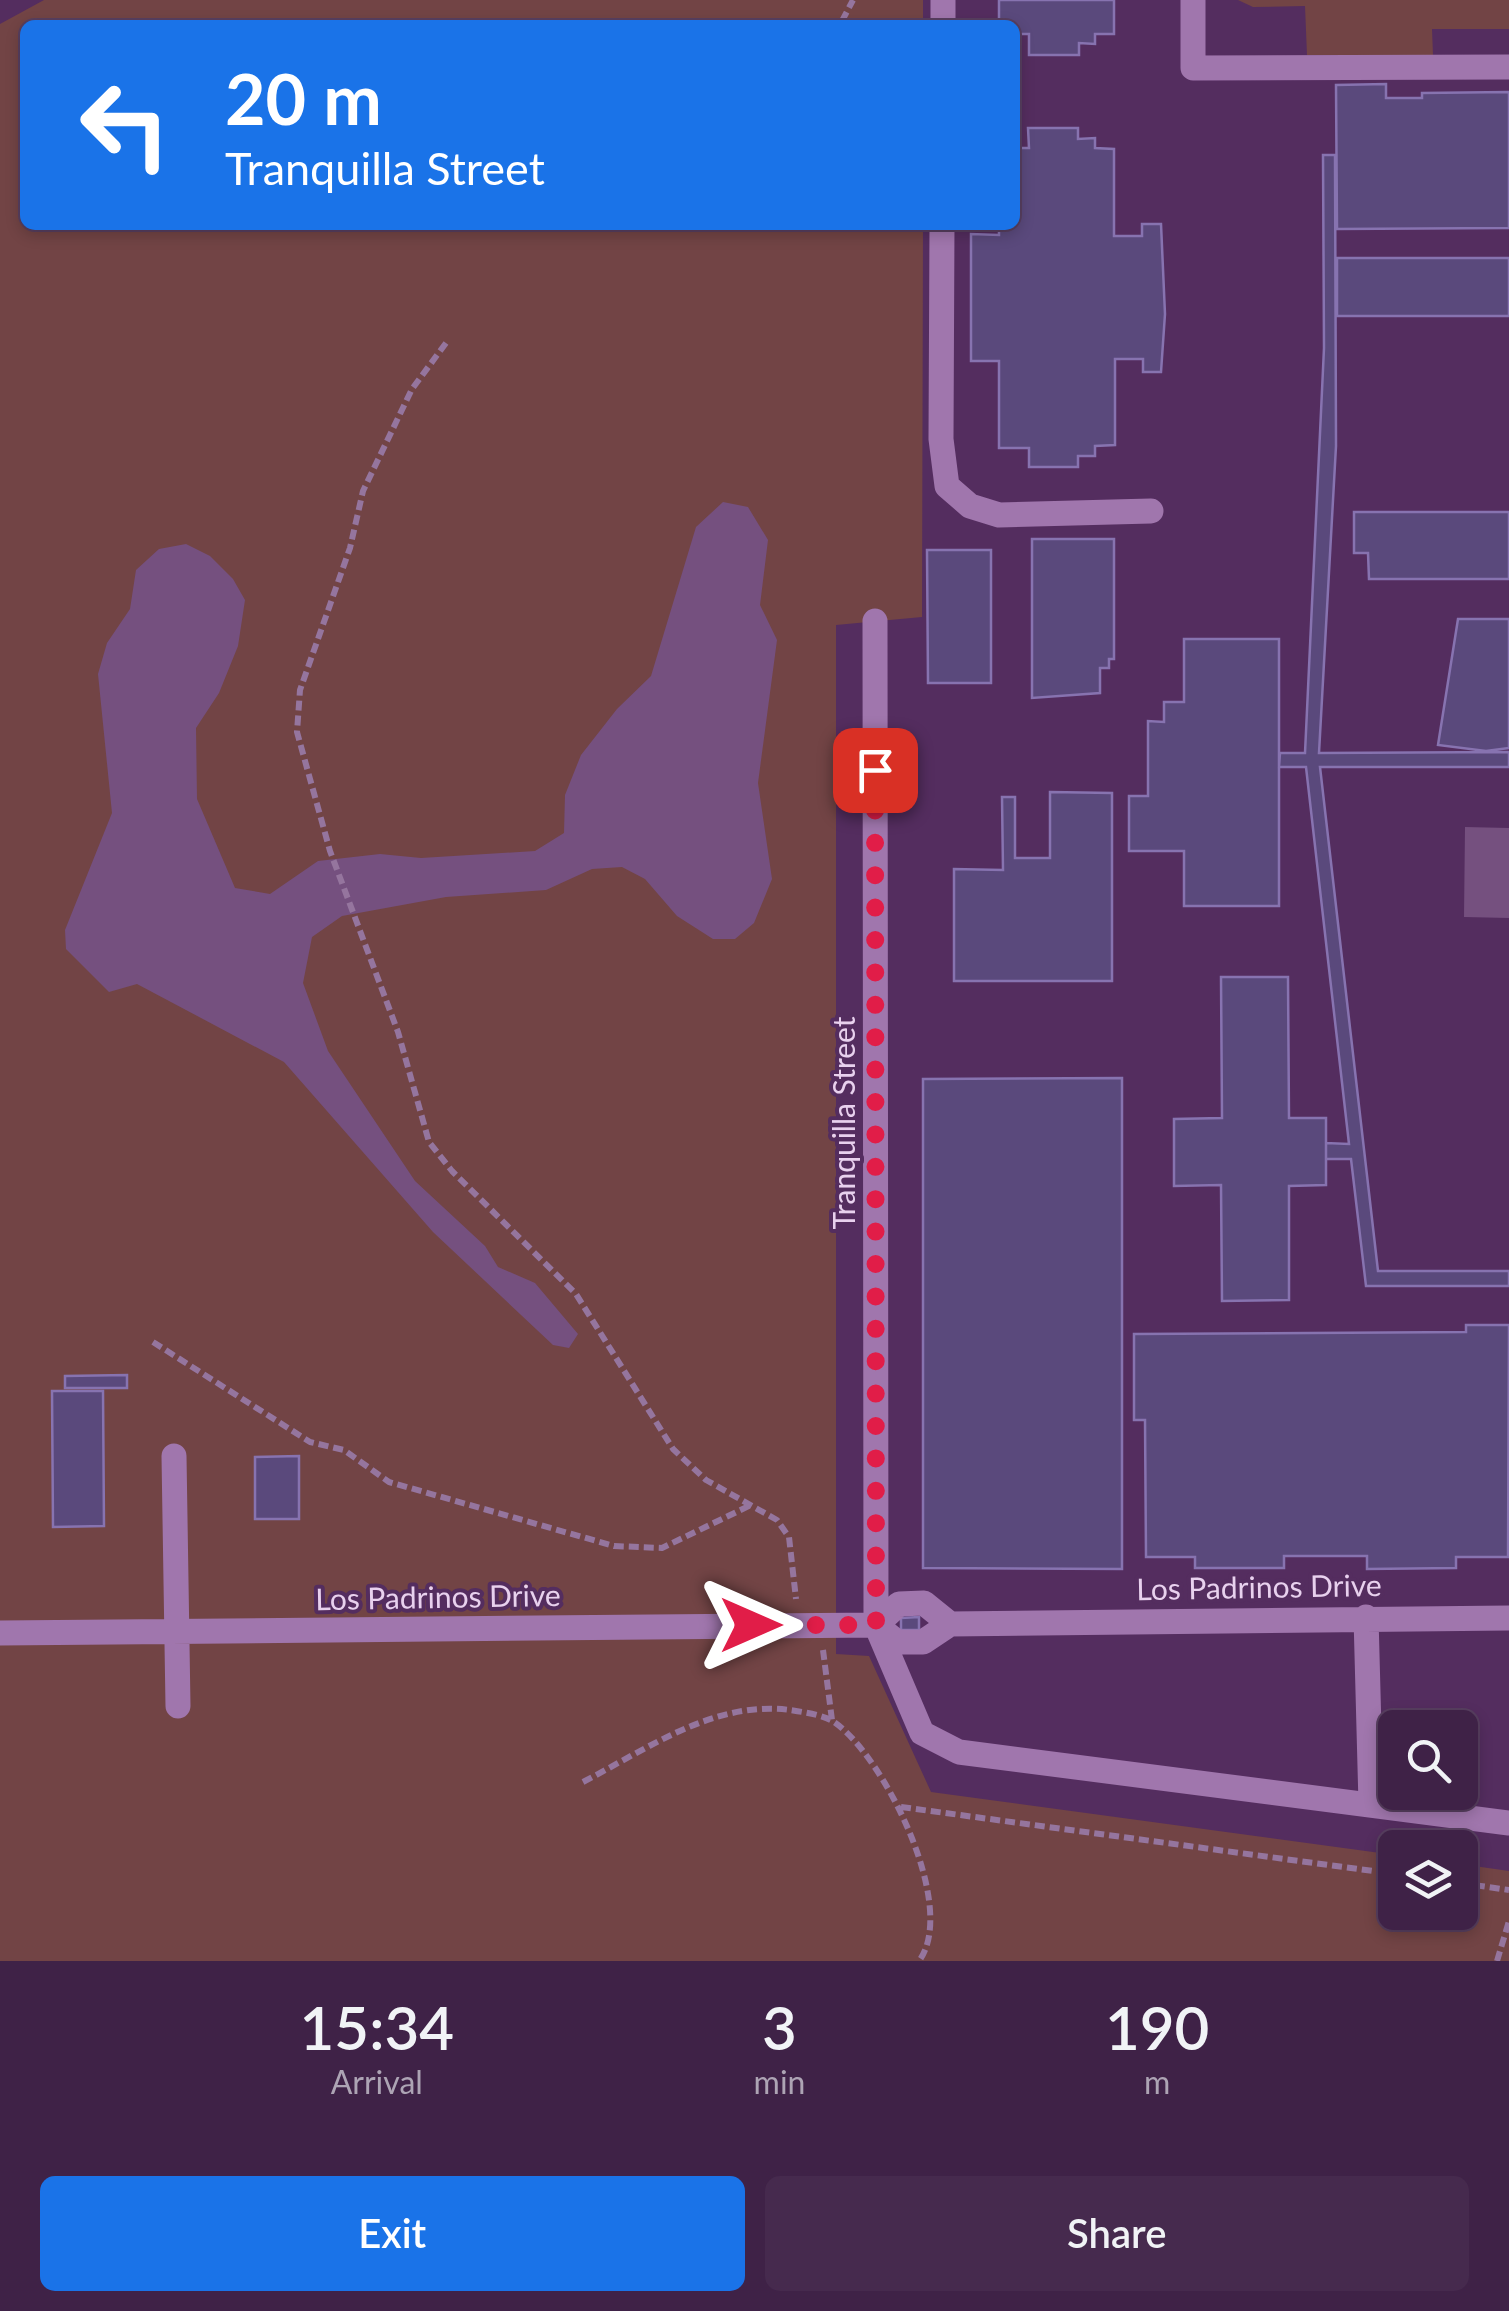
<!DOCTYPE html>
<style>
:root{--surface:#3f2247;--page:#462a4e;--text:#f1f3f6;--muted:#ada4b4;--line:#583f60;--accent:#1a73e8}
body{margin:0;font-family:Lato,sans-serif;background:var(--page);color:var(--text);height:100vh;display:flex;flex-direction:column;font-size:38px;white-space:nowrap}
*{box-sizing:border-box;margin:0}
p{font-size:32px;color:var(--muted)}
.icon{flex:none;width:55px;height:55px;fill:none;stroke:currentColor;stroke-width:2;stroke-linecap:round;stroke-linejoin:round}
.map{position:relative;height:1961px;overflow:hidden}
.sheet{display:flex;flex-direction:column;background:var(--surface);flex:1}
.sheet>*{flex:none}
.banner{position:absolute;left:20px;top:20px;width:1000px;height:210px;border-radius:15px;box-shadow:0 5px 15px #0003,0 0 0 2px var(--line);background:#1a73e8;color:#fff;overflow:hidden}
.tools{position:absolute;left:1378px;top:1710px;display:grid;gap:20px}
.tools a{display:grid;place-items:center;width:100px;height:100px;border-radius:15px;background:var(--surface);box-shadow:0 5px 15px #0003,0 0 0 2px var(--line);font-size:50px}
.pin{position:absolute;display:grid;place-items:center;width:85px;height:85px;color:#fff;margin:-42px;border-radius:20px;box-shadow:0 5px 15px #0006}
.me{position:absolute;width:110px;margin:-55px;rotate:90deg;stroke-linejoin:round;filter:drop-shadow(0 0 8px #0008)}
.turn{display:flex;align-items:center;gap:35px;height:210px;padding:0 40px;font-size:45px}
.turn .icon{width:130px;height:130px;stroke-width:2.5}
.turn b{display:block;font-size:70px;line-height:85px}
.eta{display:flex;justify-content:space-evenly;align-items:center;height:170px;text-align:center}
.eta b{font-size:60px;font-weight:600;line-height:70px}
.cta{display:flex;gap:20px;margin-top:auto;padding:20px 40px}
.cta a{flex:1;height:115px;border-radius:15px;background:var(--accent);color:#fff;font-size:40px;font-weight:600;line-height:115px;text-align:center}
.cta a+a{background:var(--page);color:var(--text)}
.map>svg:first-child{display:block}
</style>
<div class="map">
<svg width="1509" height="1961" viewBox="0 0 1509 1961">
<rect width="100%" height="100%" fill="#542d5f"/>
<!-- green -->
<path fill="#724445" d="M44 0H923V25H25V225H923L922 617 836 625V1654L869 1656 931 1792 1395 1855V1912H1460V1864L1509 1871V1961H0V24Z
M1238 0H1509V29H1432L1433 55H1307L1305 6 1253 7Z"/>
<!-- water -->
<path fill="#75507f" d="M723 502 748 507 768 540 760 605 777 640 758 783 772 879 754 923 735 939H713L677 916 645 879 622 867 592 869 546 890 446 897 342 916 312 937 303 983 328 1051 415 1181 485 1246 498 1267 535 1283 578 1334 569 1348 553 1345 433 1232 284 1062 137 984 109 992 66 949 65 930 112 813 98 674 107 643 130 609 136 570 159 549 186 544 210 556 233 579 245 600 238 646 219 693 196 728 197 799 235 888 270 894 318 861 380 854 421 858 535 851 564 833 565 795 581 755 617 709 651 676 696 527Z
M1465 827 1509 828V918L1464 917Z"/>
<!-- building -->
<path fill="#5a497c" stroke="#8773b0" stroke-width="2.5" d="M999 0H1114V34H1095V44L1079 43V55H1029V34H1015V25H999Z
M1386 84V98H1422V93L1509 92V228L1337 229 1336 85Z
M1028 128H1078V139L1095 138V148L1114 149V236H1142V224H1161L1165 314 1161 372H1143V359H1115V445L1095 446V456H1078V467H1029V448H999V361H971V234L999 235V225H1015V148H1029Z
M1323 155H1335L1336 446 1319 753 1509 752V767H1320L1378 1271H1509V1286H1366L1351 1159H1326V1143L1349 1144 1306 767H1279L1280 753H1305L1324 348Z
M1337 258H1509V316H1337Z
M1354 512H1509V579H1369L1368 553H1354Z
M1032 539H1114V659H1109V668H1100V693L1032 698Z
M927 550H991V683H928Z
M1458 619H1509V748L1486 751 1438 745Z
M1184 639H1279V906H1184V851H1129V796H1148V721L1164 722V702H1184Z
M1050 792 1112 793V981H954V869L1003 870 1002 797H1015V858H1050Z
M1221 977H1288L1289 1118H1326V1185L1289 1186V1300L1222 1301 1221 1185 1174 1186V1119L1222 1118Z
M1122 1078V1569L923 1568V1079Z
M1466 1325H1509L1508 1557H1456V1568L1367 1569V1556H1284V1568H1195V1557H1146L1145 1420H1134V1334L1466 1332Z
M127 1375V1388H65V1376Z
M52 1391H103L104 1526 53 1527Z
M299 1456V1519H255V1457Z
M919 1617V1630H901V1618Z"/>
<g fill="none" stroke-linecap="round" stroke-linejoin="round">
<!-- path -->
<path stroke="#95759e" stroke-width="6" stroke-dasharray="10 5" stroke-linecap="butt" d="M842 21 853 0
M446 343 412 389 363 491 350 548 300 690 297 732 330 851 398 1032 429 1142 452 1171 576 1294 673 1449 706 1480 777 1520 789 1537 796 1599
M153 1342 310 1442 344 1450 389 1482 614 1546 662 1548 751 1505
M823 1650 832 1720
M583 1782C647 1749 715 1700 790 1710 803 1712 824 1715 834 1722 884 1756 959 1907 919 1961
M901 1807 1395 1874
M1460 1883 1509 1890
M1497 1961 1509 1921"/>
<!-- minor -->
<path stroke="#a076ad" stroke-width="25" d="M1193 0V68L1509 67
M943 25V0
M942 225 941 439 947 486 970 506 999 515 1151 511
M875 621 876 1625 922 1733 959 1752 1509 1823
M174 1456 178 1706
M1366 1617 1371 1804
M876 1625 899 1604 924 1603 950 1624
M0 1633 876 1625 897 1642H923L950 1624 1509 1618"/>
</g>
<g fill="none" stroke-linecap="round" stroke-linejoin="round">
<!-- route -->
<path stroke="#e11d48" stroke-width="18" stroke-dasharray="0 32.4" d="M751 1625H876L875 770"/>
</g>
<g text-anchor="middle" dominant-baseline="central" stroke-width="8" stroke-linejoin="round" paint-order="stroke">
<!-- street labels -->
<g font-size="30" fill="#e8d1ee" stroke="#542d5f">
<text transform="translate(843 1123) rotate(-90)">Tranquilla Street</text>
<text transform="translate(1259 1586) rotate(-1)">Los Padrinos Drive</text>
<text transform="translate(438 1596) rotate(-1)">Los Padrinos Drive</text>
</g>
</g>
</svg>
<div class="tools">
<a><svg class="icon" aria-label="search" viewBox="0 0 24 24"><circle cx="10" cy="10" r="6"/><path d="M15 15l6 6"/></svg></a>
<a><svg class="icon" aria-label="layers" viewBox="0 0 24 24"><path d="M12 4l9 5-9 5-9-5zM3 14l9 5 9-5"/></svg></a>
</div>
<div class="pin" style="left:875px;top:770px;background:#d93025"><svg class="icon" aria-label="arrive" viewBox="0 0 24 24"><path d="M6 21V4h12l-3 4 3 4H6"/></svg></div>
<svg class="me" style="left:751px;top:1625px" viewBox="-20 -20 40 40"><path d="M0-17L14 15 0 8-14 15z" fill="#e11d48" stroke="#fff" stroke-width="4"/></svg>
<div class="banner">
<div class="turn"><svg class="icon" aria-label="left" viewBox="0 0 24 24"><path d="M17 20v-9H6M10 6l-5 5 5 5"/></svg><div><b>20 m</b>Tranquilla Street</div></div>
</div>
</div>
<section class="sheet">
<div class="eta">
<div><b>15:34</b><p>Arrival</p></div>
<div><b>3</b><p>min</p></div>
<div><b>190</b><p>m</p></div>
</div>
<div class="cta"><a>Exit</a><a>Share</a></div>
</section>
